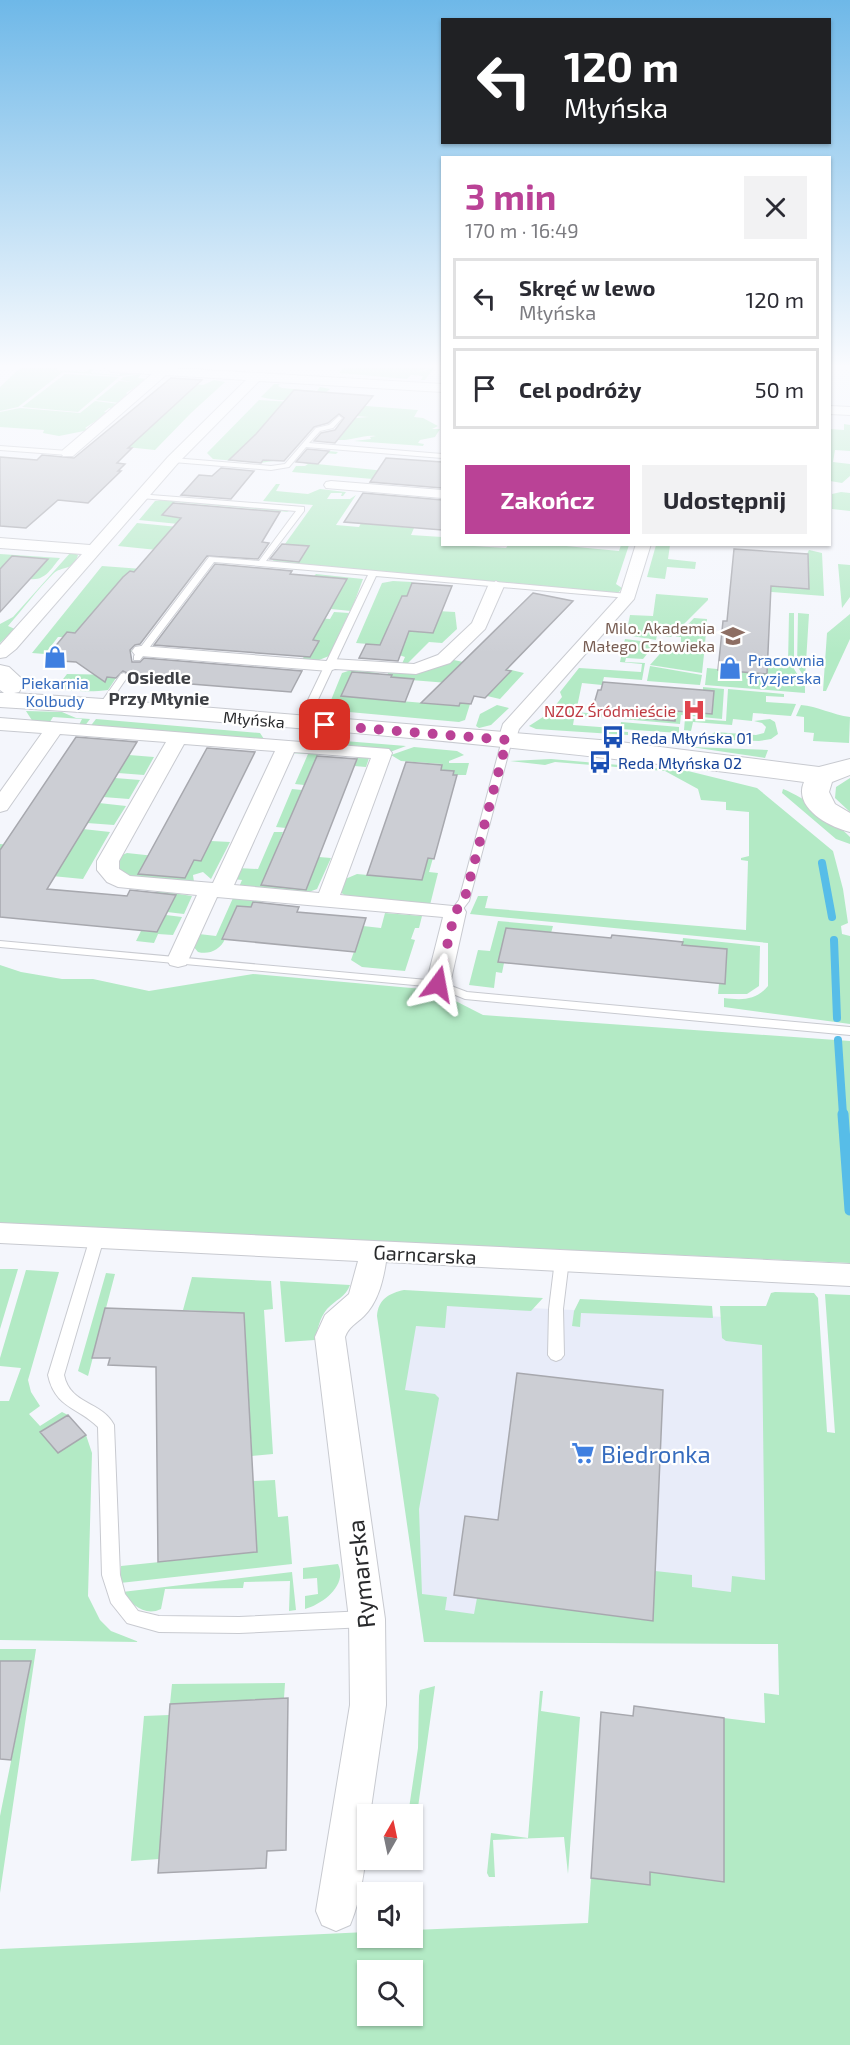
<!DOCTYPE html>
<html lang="pl">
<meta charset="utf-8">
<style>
:root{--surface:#fff;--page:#f2f2f3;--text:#2b2b33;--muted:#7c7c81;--line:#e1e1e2;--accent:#ba4296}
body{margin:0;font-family:"Exo 2",sans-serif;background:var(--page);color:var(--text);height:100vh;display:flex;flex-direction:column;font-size:22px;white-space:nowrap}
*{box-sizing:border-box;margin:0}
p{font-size:20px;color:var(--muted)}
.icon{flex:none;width:33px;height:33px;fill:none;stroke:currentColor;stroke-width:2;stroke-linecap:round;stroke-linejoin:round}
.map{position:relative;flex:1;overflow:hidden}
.side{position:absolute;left:441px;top:156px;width:390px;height:390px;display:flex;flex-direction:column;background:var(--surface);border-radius:0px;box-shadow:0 2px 4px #0004}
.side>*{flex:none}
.guide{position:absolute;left:441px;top:18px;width:390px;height:126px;border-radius:0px;box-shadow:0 2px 4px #0004;background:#202124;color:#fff;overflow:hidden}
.needle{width:39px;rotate:9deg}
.tools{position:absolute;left:357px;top:1804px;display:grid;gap:12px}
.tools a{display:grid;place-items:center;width:66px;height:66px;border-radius:0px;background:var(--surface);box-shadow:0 2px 4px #0004;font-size:30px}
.pin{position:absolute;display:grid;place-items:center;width:51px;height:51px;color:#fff;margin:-26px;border-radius:12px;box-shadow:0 3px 9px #0006}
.me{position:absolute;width:66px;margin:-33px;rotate:13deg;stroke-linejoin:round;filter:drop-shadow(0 0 4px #0008)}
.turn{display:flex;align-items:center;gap:21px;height:126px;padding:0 24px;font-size:27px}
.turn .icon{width:78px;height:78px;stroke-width:2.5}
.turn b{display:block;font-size:42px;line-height:51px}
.round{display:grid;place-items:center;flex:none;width:63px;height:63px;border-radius:0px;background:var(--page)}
.overview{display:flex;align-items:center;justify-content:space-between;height:102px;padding:0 24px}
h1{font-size:36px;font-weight:700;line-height:45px;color:var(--accent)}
.action{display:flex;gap:12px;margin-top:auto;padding:12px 24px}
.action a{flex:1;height:69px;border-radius:0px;background:var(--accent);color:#fff;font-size:24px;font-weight:700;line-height:69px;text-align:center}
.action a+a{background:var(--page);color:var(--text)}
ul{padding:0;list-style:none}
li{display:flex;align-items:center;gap:18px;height:81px;margin:0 12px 9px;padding:0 12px;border:3px solid var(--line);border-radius:0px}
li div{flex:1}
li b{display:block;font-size:22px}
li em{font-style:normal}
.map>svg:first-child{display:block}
</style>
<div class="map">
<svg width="850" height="2045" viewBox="0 0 850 2045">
<rect width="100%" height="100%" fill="#f4f6fc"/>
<!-- built -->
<path fill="#e8ecf9" d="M399 1302 769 1319 766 1644 424 1642 379 1318Z"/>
<!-- green -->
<path fill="#b3eac5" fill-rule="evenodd" d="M20 368H58L57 370 85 372 90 369H94L91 373 119 375 124 371 144 373 121 376 63 372 18 407 0 411V387Z
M343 368H430L412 373 434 368 425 380H421L423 376 411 375 407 379 339 373Z
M65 374 119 377 78 412 22 407Z
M141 374 138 378 147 379C140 386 133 388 126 393L130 396 120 403 96 400 119 381 134 382 120 380 123 377Z
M214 380 225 382 191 413 155 450 126 447 194 384 203 385Z
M274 384H280L278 386 282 388 317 391 320 387 330 389C315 404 281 402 261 397Z
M259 400 291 402 238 451 280 460 260 463 213 459 207 453Z
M95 401 119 404 115 408H109L104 412H109C101 419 93 422 85 428L89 430 59 436 43 433 44 430 0 427V412L20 408 80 413Z
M340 404 418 410 414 417 423 418 438 426 432 429H440L435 437 420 440 418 443 424 444 423 446 354 441 371 439 370 437 376 436C364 434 351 441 338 440L355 418 369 417 329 414Z
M844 424 850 425V451L835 450 833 462 850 464V476L842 483 830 481V429L844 430Z
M319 450 338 452 336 454 325 453 317 464 395 472 442 473V485L292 472 296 466H305L308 464 300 462 311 451Z
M276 484H280L276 491 308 494 320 489 346 492 343 496H341L342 493H331L327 499H350L356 495 336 525 359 527 361 523 414 528 411 535 442 537V544L506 548 508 545 545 544 619 551 621 545H629L616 584 622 588 619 592 611 593 272 562 313 505 263 501Z
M841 492 850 493V511L832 509V494Z
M161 500 285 510 289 512 175 502 163 514 206 520 198 526 139 520 155 501Z
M137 523 199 529 167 551 118 546Z
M656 545H690H670L668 559 696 562 695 569 667 567 665 579 647 577Z
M809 550 822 553 824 596 758 591 767 586 808 589 807 554Z
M71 552 78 555C73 572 62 565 53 574 37 590 23 609 8 626L15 629 0 643V624L13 617Z
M0 554 60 558C51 569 45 581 30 579V574H35L47 559 12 556 0 569Z
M838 564 850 565V597L842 608Z
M102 566 142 569 139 572H130C120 583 109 593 99 605L129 637 145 638 143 640 128 639 121 649 136 651 134 652 96 649 103 635 67 632 63 637H58L45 654 32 653Z
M316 574 363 579 351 611 331 609 327 616 311 614 338 594 346 579 314 576Z
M393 581 412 582 407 596H402L391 622 437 611 455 612 457 629 442 643 429 642 407 664 401 666 405 657 396 654 403 647 356 643 382 583Z
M656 594 708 598V600L671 637 657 635 656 640 626 635 630 615 653 616Z
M334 612 349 613 329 656 319 660H302L322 624 287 622 281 615 330 619Z
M789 613H794V669L805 686V693L705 685 707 668 767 674 768 664 788 665Z
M798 613 809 614 805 678 797 666Z
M850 614V639L826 691H823L827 633Z
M694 618 707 619 705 644 681 642V637H676Z
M625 639 656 643 643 659 626 658 625 662 645 663 642 680 604 677 602 685 582 683 576 712 675 721 676 711 712 714 714 694 703 693V687L724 689 722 719 681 715 680 724 552 713 551 711 562 697 560 692 579 668 641 672 642 664 620 662Z
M681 644 705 645 702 673 650 665 666 647 680 648Z
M449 659 468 663 448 683 386 678 389 671Z
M650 666 702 675 700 685 647 681Z
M507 669 524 673 500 699 487 696 510 672Z
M351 670 379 673 377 677 342 696 459 706 460 703 470 704 465 720 459 722 327 710 342 673Z
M67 674 118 675 108 690C93 692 71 692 57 687Z
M728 689 784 694V697L766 696V702L796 704 791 716 753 713 752 721 733 719 732 725 693 722 691 731 684 730 685 718 726 721Z
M497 705 509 708 491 725 479 728 476 726 480 714Z
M801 705C817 706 833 715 850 717L849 743 813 741 814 733 804 732V717L796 716Z
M26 711 62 712 76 718 90 719 84 727H78L82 719 53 717 48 725 33 722Z
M543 717 574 719 573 725 613 728V731L628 732V735L536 729 529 726Z
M96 719 260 733 266 742 89 728Z
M770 719 775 722 778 734 771 739 759 741 704 739 715 732 756 735 764 733 766 727 762 723 754 721Z
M621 722 679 727V733L620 729Z
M320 739 406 746 390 752 310 745Z
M414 747 457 751 464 755 449 761V763H469L466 775H453L441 770 442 764 401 761 391 755Z
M691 747 768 750 765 758Z
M294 751 367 757 369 758 366 767 354 766 357 757 318 754 304 785 295 784 308 754 290 753Z
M129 755 154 757 144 775 118 773Z
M551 759 688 771 757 788 833 851 843 889 848 923 841 926 842 934 850 936V1024L724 1007V998C741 1000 756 1001 768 986V943L470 914 478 896H488L485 908 746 930 748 861 741 860V858L749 856V812L726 810V802L701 800 698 789 665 771 555 762 545 765 510 761Z
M115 778 140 780 129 799 103 797Z
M850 778V812L835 798 836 787Z
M292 789 302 790 286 828 276 827Z
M783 789C806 798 832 819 850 837V844L836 839 782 793Z
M99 803 126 806 114 825 87 823Z
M83 829 110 832 83 879 0 871V844L70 850Z
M274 832H283L269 868 319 857 331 858 317 889 306 893 239 887 242 880 233 879 238 868 258 869Z
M211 841 230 842 211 879 203 872 193 875 194 882 131 876 118 870 117 857 127 853 201 861Z
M428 858H433L429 872 438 873 430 905 346 896 340 892 343 880 357 874 421 880Z
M159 891 192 896 184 914 167 912 173 900 153 893Z
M233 898 261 901 258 908 237 906 222 938 225 939C220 950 209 955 198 952L193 946 199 934 216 936Z
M385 913 422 916 419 928H415L411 939 415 940 405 971 362 967 351 960 363 926 381 928Z
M166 915 182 917 173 935 158 934 154 943 136 941 141 931 157 932Z
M498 921 553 926 551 933 498 962 504 963 502 973 496 972 494 988 469 985 478 950 490 951Z
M683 938 760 946 759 986 747 994H718L719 984H725L726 949 682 945Z
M0 965 21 972 62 979H93L149 991 253 974 434 990 483 1015 850 1041V1263L0 1224Z
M0 1269H18L0 1329Z
M26 1270 59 1272 28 1380 31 1392 40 1406 29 1414 40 1426 62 1412 68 1415 40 1432 58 1452 86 1435 92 1453 88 1596 100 1620 111 1631 139 1642 0 1640V1401H9L21 1368 0 1366V1358Z
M106 1273 115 1274 88 1376 78 1371Z
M192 1277 271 1281 273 1309 264 1310 273 1454 252 1456 244 1313 183 1310Z
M280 1281 350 1285C346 1297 335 1300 327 1309 319 1319 318 1329 315 1340L285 1342Z
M404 1290 543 1298 531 1311 447 1306 445 1328 416 1326 405 1390 435 1394 439 1398 419 1509 422 1594 447 1597 445 1610 474 1614 477 1598 652 1621 655 1571 692 1575V1587L731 1592 732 1576 765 1580 762 1345 726 1341 722 1338 720 1306H766L771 1293 775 1292 814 1293 818 1298 827 1432 835 1433 825 1294 850 1295V2045H0V1949L367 1932 368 1938H412L413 1930 588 1923 591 1878 650 1885V1872L724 1718 765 1723 764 1693 779 1695 778 1644 424 1642 377 1316C378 1299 390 1293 404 1290ZM368 1971H412V2016H368Z
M580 1299 712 1306 713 1318 581 1313 580 1327 572 1326 574 1311Z
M275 1480 278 1517 288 1516 292 1564 120 1583 121 1566 256 1552 253 1481Z
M338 1564C348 1585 323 1604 305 1609V1596L318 1594 317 1578 303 1579V1568Z
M292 1572 296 1610 289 1611 290 1581 244 1582 243 1588 165 1589 161 1609C145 1617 131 1604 122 1592Z
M0 1649H36L0 1893V1816L31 1662 0 1661Z
M285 1683 284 1698 170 1704 172 1684Z
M435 1686 413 1843 412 1815H408L418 1748 419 1696 420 1690Z
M540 1691H543L541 1711 580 1717 568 1874 564 1837 493 1840 495 1877H489L487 1873 491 1833 528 1838Z
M169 1715 159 1859 131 1861 144 1716Z"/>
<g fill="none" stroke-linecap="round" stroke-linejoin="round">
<!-- stream-far1 -->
<path stroke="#57bde8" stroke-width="8" d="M822 863 832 917
M834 940 837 1018
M838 1040 843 1115"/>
<!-- stream -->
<path stroke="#57bde8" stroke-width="11" d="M843 1114 850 1210"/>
</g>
<!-- building -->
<path fill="#ccced4" stroke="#a7a8ae" stroke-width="1.5" d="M171 378 202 380 128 448H132L117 463 125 464 118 471H121L88 503 58 500 26 528 0 526V457L37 460 42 455 74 458Z
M294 390 373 396 335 443 314 441 321 433 335 430 344 418 339 414 328 423 314 427 284 461 263 460 261 463 229 460 256 434Z
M307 449 329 451 318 464 296 462Z
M386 458 442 462V488L370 482Z
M221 468 254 471 231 499 181 495 199 475 212 476Z
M363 493 442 500V530L344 522Z
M173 503 280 512 262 542 269 543 258 559 207 556 140 644 135 645 130 650 132 662H140L144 658 302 671 291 692 129 679V674L123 671 116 678 107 677 105 682 76 662 47 660 52 654H49L67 632 75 633 123 577 130 571 134 572 181 518 162 515Z
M282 544 309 546 299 562 270 559Z
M734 549 808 554 809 589 771 586 767 674 718 670 723 621H727Z
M12 556 48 559 0 612V569Z
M215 564 292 571 290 574 347 579 313 640 319 641 310 657 154 645Z
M412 583 452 586 433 633 409 631 398 661 359 658 366 644 380 645 402 596H407Z
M533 593 573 601 506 670 511 671 485 698 474 696 471 704 460 703 459 706 421 703Z
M352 672 392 675 391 677 414 679 405 702 341 696Z
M603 682 714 691 712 714 676 711 675 721 591 714 598 690H601Z
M76 737 137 742 47 889 127 896 130 890 176 895 157 932 0 917V850Z
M207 748 255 752 201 861 194 860 185 878 138 874Z
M317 756 357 759 306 890 261 885Z
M406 762 442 765 441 770 454 771 453 775H457L434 859 428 858 422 880 367 875Z
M253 902 299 907 297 912 366 918 355 952 222 939 237 906 251 907Z
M506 928 611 938 612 935 683 942 682 945 727 949 725 984 498 962Z
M105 1308 244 1313 257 1552 158 1562 156 1367 108 1365 110 1358H92Z
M517 1373 663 1390 653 1621 454 1595 465 1516 498 1520Z
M68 1415 86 1435 58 1453 40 1432Z
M0 1661H31L11 1760 0 1759Z
M288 1698 286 1850 267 1851 266 1868 158 1873 170 1704Z
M634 1706 724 1718V1882L650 1872V1885L591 1878 601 1712 633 1716Z"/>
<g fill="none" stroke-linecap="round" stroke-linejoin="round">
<!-- lane casing -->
<g stroke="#c8cad0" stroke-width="2">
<path id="lane" d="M339 416 342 418 333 428 320 431 309 443 442 454V458L306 447 289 467 271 470 173 462 170 460 173 458 271 466 285 464 316 428 329 425Z
M0 446 68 451 71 453 68 455 0 450Z
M138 494 304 507V511L266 561 628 594 632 596 628 598 376 576 307 723 302 726 297 723 368 575 214 562 140 660H134V656L209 557 259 561 296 511 141 498H138Z
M124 673 128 676 106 708H100V704L121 674Z
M507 737 512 740 469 901 459 914H451L450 912 459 900 502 740Z
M0 941 438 981 467 992 850 1027V1035L465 999 436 987 0 947Z
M97 1233 102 1234 104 1238 64 1375C70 1405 102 1401 114 1425L120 1575 125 1594 138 1611 159 1616 239 1617 366 1611 372 1613 375 1619 372 1625 366 1627 239 1633 159 1632 127 1623 111 1603 102 1575 98 1427C78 1407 55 1408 48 1375L90 1238 92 1234Z
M562 1255 567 1256 569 1260 563 1309 564 1355 561 1359 556 1361 551 1359 548 1355 549 1309 555 1260 557 1256Z"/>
</g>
<!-- street casing -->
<g stroke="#c8cad0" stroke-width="2">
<path id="street" d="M105 368H172L442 384V392L259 381 178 463 16 649 6 657 0 658V645L82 554 0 548V538L90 545 168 457 246 380 166 375 73 456H63L61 453 63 450 152 374 111 372Z
M830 406 850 407V415L830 414Z
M331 481 442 490V498L326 488 324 485 326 482Z
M636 544H651L634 599 519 729 514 744H500L498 740 503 724 620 595Z
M496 581 504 586 485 629 450 663 416 674 335 669 329 671 141 656 135 655 132 651 135 647 141 646 326 661 332 659 414 664 438 655 472 623 488 586Z
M0 718 389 749 392 753 340 895 463 907 466 912 450 984 446 989 438 991 430 989 426 984 443 917 217 897 186 965 178 967 170 965 167 960 197 895 118 887 107 882 97 870V861L166 742 60 734 7 810 0 812V792L42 733 0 730ZM184 744 275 751 213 883 130 876 119 869V861ZM294 752 371 758 319 893 234 885Z
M0 1223 850 1264V1286L386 1262C383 1281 378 1302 364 1316 356 1324 349 1326 345 1337L385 1619 386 1705 370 1815H368C368 1848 363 1895 350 1925L336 1931 322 1925 316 1911 350 1705 349 1619 315 1337 325 1315 349 1294 358 1261 0 1243Z"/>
</g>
<!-- secondary casing -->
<g stroke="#c8cad0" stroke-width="2">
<path id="secondary" d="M0 665 9 667 22 679V687L19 692 14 693 103 699 612 741 819 767 850 759V775L832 782 829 792 835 804 850 813V832C829 827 793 808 804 782 537 747 269 723 0 707V693H4L0 690Z"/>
</g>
<!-- lane -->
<use href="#lane" fill="#fff" fill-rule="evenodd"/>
<!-- street -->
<use href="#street" fill="#fff" fill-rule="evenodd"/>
<!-- secondary -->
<use href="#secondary" fill="#fff" fill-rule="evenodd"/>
</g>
<!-- sky -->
<linearGradient id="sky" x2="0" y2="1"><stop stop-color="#6eb8e8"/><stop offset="0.56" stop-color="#fafbfe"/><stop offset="1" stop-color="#fafbfe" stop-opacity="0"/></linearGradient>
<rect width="850" height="654" fill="url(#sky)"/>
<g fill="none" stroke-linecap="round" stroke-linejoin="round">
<!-- route -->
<path stroke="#ba4296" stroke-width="10" stroke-dasharray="0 18" d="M325 725 507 740 464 901 455 912 438 984"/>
</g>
<!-- icons -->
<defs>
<g id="school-bare" transform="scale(1.8)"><path d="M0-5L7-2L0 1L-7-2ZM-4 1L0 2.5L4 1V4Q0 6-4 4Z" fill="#8d6e63" stroke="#fff" stroke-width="2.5" paint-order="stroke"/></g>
<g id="shop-bare" transform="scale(1.8)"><path d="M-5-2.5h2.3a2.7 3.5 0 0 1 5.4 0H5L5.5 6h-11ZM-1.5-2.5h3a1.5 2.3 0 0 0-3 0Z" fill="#3f7fe0" stroke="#fff" stroke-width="2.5" paint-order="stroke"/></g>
<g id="hospital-bare" transform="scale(1.8)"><path d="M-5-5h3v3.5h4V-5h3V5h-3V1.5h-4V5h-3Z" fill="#e0444e" stroke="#fff" stroke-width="2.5" paint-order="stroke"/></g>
<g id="bus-bare" transform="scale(1.8)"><path d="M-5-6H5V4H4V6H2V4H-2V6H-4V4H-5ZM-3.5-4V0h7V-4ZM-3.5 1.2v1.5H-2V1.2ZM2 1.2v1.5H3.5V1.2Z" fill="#1a4fb4" stroke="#fff" stroke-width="2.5" paint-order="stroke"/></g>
<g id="supermarket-bare" transform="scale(1.8)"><path d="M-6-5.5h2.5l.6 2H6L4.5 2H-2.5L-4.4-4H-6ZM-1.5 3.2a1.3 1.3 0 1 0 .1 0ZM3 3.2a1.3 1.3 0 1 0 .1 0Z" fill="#3f7fe0" stroke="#fff" stroke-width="2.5" paint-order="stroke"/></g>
</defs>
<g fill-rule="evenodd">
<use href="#school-bare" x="733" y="636"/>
<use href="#shop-bare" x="55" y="657"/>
<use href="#shop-bare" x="730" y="668"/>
<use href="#hospital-bare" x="694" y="710"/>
<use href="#bus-bare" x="613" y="737"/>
<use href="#bus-bare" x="600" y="762"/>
<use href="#supermarket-bare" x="583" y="1453"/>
</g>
<g text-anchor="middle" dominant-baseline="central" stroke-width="4.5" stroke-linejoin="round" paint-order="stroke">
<!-- far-education labels -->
<g font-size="16" fill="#785e54" stroke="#fff" text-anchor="end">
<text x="715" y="627">Milo. Akademia<tspan x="715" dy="18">Małego Człowieka</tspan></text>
</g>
<!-- far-shop labels -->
<g font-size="16" fill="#366cbe" stroke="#fff" text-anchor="start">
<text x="748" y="659">Pracownia<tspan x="748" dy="18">fryzjerska</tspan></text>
<text x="55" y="682" text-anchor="middle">Piekarnia<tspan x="55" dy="18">Kolbudy</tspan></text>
</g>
<!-- far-health labels -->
<g font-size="16" fill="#be3a42" stroke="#fff" text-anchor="end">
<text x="676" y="710">NZOZ Śródmieście</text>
</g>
<!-- far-street labels -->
<g font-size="16" fill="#292a2c" stroke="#fff">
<text transform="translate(254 719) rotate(5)">Młyńska</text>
</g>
<!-- far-transit labels -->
<g font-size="16" fill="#164399" stroke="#fff" text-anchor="start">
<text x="631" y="737">Reda Młyńska 01</text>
<text x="618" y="762">Reda Młyńska 02</text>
</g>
<!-- far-neighbourhood labels -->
<g font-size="18" font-weight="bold" fill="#3e4045" stroke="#fff">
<text x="159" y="677">Osiedle<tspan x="159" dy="21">Przy Młynie</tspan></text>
</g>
<!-- street labels -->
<g font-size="20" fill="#292a2c" stroke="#fff">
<text transform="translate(425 1254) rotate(3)">Garncarska</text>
</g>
<!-- near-shop labels -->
<g font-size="24" fill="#366cbe" stroke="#fff" text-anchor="start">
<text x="601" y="1453">Biedronka</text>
</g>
<!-- near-street labels -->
<g font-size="24" fill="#292a2c" stroke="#fff">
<text transform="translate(360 1574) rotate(-96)">Rymarska</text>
</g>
</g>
</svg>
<div class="tools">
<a><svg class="needle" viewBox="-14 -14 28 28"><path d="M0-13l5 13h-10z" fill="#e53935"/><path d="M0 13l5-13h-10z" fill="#7c7c81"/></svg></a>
<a><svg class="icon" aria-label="sound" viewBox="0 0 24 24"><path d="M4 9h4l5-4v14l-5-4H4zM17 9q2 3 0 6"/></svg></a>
<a><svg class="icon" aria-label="search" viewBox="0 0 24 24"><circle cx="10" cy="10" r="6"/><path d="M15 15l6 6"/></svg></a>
</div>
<div class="pin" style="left:325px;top:725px;background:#d93025"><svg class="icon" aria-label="arrive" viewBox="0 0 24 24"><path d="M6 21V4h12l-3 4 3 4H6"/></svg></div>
<svg class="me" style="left:438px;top:984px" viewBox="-20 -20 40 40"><path d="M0-17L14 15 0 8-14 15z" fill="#ba4296" stroke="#fff" stroke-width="4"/></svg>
<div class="guide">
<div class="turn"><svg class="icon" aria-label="left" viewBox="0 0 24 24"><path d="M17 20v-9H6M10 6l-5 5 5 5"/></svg><div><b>120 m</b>Młyńska</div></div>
</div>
<section class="side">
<div class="overview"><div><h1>3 min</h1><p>170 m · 16:49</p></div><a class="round"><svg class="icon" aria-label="close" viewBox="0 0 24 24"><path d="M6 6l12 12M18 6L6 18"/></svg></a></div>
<ul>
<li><svg class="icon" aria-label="left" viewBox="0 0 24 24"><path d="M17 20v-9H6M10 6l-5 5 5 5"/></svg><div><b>Skręć w lewo</b><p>Młyńska</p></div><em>120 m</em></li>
<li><svg class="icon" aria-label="arrive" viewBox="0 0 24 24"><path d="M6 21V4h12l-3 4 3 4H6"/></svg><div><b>Cel podróży</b></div><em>50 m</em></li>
</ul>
<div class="action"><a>Zakończ</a><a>Udostępnij</a></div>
</section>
</div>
